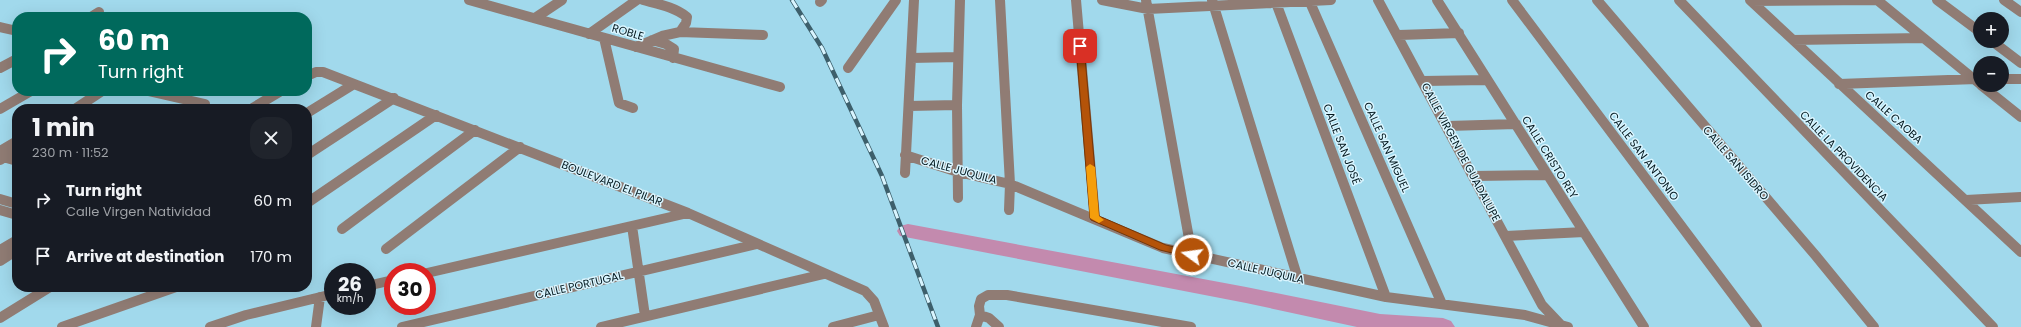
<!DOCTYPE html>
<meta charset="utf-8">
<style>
:root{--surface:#171b24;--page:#20242c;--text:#f1f3f6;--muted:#9ea1a6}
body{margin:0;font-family:Poppins,sans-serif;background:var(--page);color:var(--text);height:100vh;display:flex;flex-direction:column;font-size:15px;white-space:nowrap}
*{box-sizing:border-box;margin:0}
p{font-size:13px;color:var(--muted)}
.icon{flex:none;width:22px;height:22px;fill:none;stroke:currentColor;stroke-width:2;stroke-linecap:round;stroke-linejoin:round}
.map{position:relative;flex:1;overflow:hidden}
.sheet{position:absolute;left:12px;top:104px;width:300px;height:188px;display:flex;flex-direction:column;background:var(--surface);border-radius:16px;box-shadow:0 4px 16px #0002}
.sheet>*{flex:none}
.banner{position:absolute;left:12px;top:12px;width:300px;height:84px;border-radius:16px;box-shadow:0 4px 16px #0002;background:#00695c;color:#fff;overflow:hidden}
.fabs{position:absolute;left:1973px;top:12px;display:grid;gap:8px}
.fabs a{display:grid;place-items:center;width:36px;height:36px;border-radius:50%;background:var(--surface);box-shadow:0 4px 16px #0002;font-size:20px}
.speed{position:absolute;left:324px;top:263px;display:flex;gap:8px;font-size:20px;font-weight:700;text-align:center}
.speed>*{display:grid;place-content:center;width:52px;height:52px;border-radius:50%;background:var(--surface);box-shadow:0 4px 16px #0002;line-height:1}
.speed small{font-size:10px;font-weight:400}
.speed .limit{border:6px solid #d22;background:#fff;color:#111}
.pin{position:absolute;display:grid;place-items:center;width:34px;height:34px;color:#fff;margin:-17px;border-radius:8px;box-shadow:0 2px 6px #0006}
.me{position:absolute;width:44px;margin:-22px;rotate:284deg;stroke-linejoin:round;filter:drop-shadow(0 0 3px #0008)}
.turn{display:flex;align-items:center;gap:14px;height:84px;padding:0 20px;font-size:18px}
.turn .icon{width:52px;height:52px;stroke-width:2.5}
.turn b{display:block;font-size:28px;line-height:34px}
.round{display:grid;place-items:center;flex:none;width:42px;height:42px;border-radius:16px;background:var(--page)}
.overview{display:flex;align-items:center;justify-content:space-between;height:68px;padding:0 20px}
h1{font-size:24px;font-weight:700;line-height:30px}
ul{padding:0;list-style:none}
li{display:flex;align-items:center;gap:12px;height:56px;padding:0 20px}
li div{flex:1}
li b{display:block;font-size:15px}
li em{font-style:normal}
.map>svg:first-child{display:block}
</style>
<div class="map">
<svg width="2021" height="327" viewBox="0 0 2021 327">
<rect width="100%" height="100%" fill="#a1d9ec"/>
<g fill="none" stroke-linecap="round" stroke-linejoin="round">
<!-- river -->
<path fill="#c38aae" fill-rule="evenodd" d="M908 224 1246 287 1380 314 1443 318 1451 321 1455 327H1357L1246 303 900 236 897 231 900 226Z"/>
<!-- street -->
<path stroke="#907c74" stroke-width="10" d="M469 0 780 87
M643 0C658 4 675 7 687 17L686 23 680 32
M1000 0 1010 184 1009 210
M1076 0 1095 218
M1102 0 1148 9 1331 0
M1146 0 1192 255
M1212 0 1298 279
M1275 0 1386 297
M1309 0 1442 304
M1378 0 1542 305 1560 324
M1437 0 1644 327
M1512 0 1757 327
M1597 0 1816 256 1874 327
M1679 0 1993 327
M1750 0 2021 252
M1937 0 1980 32
M2004 0 2021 12
M1751 1 1877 0 1980 84
M820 2 822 0
M91 17 99 12
M535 18 562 0
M0 27 17 31
M589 34 637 0
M1399 35 1459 33
M604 38 619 103 633 108
M652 40 666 44 674 49 673 58
M1793 40 1923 38
M1992 41 2021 63
M636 47 662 36 680 32 763 35
M911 58 958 57
M0 68 17 59
M848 68 896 0
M307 76 316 72H323L688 213 865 291 874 301 884 327
M2002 79H2021
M1423 81 1487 80
M1839 84 1976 79
M1981 85 2021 117
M148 91 205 104
M909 106 957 105
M0 109 31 91
M75 109 102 91
M251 109 281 91
M307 113 354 84
M1448 126 1516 124
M0 151 17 141
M307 155 394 98
M905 155 958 172 1010 184 1163 248 1386 297 1525 315 1568 327
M0 156 17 161
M0 160 17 149
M905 173 914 0
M1475 176 1547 175
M958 198 957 105 960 0
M0 199 17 204
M1966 200 2021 197
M307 203 436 115
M0 210 17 215
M632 226 645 316
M342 229 475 130
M1506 236 1584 232
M386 249 520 147
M0 250 17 240
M0 261 17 250
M427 273 688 213
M367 286 393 280
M980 315 979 306 981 299 988 295H1007L1191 327
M980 315 989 318 999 327
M0 318 50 287
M62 327 176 287
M210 327 246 315 333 294
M316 327 320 297
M402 327 757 244
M601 327 824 274
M833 327 879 315
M976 327 980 315"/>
<!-- rail casing -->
<g stroke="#3d5f6b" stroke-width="4.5">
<path id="rail" d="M792 0 822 48 882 176 938 327"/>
</g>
<!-- rail -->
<use href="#rail" stroke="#d9f5ff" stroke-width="3" stroke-dasharray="9" stroke-linecap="butt"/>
</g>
<!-- route -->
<path fill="#b45309" stroke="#753606" d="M1080 43 1084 46 1099 216 1166 245 1196 252 1197 255 1196 257 1192 258 1160 250 1091 220 1090 218 1076 46Z"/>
<!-- slow -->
<path fill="#f59e0b" d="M1090 164 1095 167 1099 216 1104 220 1099 223 1090 218 1086 167Z"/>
<g text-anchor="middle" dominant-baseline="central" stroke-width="3" stroke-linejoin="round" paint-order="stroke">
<!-- street labels -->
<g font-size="11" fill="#02171e" stroke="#d9f5ff">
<text transform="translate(628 32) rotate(16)">ROBLE</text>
<text transform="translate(1894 117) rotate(42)">CALLE CAOBA</text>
<text transform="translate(1342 144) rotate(69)">CALLE SAN JOSÉ</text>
<text transform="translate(1387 147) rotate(66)">CALLE SAN MIGUEL</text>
<text transform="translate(1461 152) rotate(62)">CALLE VIRGEN DE GUADALUPE</text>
<text transform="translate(1644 156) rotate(53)">CALLE SAN ANTONIO</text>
<text transform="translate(1844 156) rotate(46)">CALLE LA PROVIDENCIA</text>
<text transform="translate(1550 157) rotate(58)">CALLE CRISTO REY</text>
<text transform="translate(1736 163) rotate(49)">CALLE SAN ISIDRO</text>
<text transform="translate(959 170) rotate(15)">CALLE JUQUILA</text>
<text transform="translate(612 183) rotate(21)">BOULEVARD EL PILAR</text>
<text transform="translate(1266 271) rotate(13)">CALLE JUQUILA</text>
<text transform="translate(579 285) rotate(-13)">CALLE PORTUGAL</text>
</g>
</g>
</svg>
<div class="fabs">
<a>+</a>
<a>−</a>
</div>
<div class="speed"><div>26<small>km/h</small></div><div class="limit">30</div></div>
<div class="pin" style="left:1080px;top:46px;background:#d93025"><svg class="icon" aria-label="arrive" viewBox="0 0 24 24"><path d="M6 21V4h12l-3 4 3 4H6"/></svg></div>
<svg class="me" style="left:1192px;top:255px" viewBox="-20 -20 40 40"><circle r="17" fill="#b45309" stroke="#fff" stroke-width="3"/><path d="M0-11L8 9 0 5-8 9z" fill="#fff"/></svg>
<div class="banner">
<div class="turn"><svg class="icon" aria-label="right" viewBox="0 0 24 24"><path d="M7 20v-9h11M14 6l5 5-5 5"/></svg><div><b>60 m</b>Turn right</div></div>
</div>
<section class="sheet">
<div class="overview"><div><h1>1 min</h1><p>230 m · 11:52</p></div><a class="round"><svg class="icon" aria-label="close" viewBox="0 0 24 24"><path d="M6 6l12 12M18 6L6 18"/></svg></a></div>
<ul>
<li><svg class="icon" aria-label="right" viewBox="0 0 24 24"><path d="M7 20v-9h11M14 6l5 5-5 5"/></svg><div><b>Turn right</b><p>Calle Virgen Natividad</p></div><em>60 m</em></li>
<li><svg class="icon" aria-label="arrive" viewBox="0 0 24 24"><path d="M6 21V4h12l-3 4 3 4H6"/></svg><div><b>Arrive at destination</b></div><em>170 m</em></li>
</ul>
</section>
</div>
